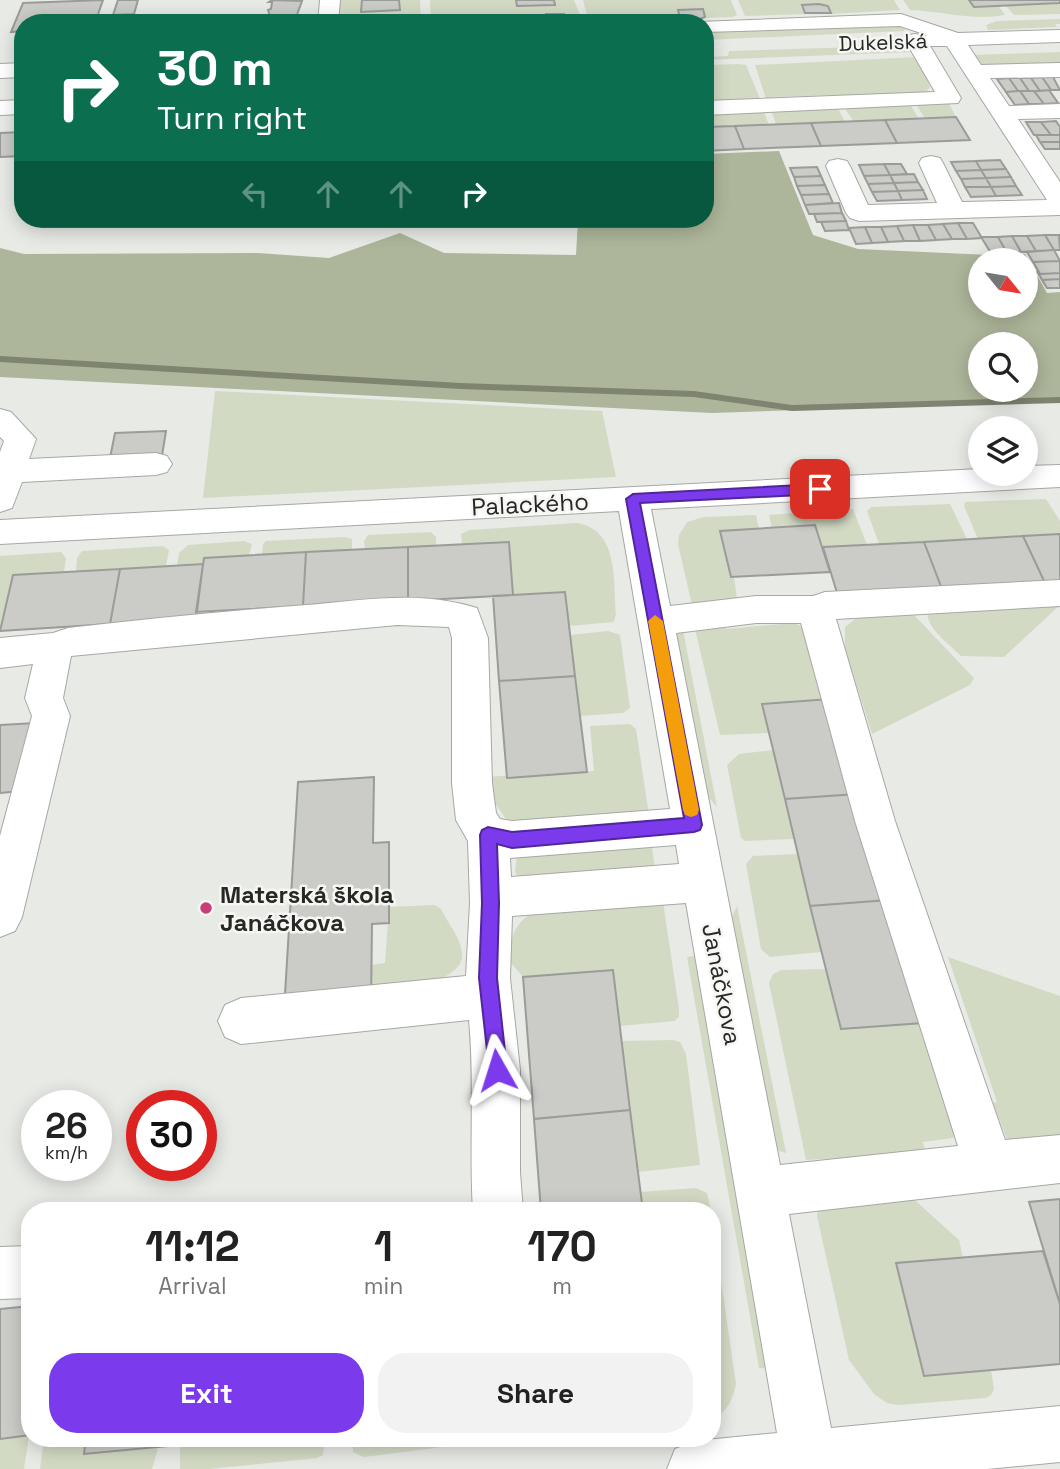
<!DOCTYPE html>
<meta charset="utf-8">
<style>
:root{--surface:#fff;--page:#f2f2f2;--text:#222;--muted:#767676;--accent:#7c3aed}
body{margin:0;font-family:"Space Grotesk",sans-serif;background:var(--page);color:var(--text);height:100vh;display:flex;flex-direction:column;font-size:26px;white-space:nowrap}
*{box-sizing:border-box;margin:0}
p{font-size:23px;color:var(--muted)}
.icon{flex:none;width:38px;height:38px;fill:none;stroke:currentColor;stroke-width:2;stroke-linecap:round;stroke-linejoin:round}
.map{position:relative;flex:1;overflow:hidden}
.sheet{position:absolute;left:21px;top:1202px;width:700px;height:245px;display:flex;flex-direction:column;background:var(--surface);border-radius:28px;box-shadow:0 4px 18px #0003}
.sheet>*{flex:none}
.banner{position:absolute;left:14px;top:14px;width:700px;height:214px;border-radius:28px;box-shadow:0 4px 18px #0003;background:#0b6e4f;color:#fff;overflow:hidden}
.needle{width:46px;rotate:120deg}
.controls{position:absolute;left:968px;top:248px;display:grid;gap:14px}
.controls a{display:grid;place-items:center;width:70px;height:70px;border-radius:50%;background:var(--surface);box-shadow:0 4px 18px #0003;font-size:35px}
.speed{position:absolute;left:21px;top:1090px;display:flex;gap:14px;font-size:35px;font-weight:700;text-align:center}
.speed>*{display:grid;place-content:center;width:91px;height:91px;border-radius:50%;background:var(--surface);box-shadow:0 4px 18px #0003;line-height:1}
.speed small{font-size:18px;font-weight:400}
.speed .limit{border:10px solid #d22;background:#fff;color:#111}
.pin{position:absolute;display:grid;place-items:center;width:60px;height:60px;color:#fff;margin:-30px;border-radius:14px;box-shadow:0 4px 10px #0006}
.me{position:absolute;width:77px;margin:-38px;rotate:354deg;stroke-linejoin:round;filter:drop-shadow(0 0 5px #0008)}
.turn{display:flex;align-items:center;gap:24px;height:147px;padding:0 28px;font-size:32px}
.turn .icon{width:91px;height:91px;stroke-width:2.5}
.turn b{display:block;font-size:49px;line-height:60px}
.lanes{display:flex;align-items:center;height:66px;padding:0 28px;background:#0003;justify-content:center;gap:35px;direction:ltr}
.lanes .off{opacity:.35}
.eta{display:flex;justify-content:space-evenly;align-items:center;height:119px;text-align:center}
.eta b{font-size:42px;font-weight:700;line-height:49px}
.button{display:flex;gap:14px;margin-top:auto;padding:14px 28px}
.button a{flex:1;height:80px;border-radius:28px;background:var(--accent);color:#fff;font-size:28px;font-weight:700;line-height:80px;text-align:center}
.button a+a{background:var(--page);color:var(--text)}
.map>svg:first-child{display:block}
</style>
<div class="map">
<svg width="1060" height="1469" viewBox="0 0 1060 1469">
<rect width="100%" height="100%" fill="#e8eae6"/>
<!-- green -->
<path fill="#d3dac4" d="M337 0H362V11L399 10V0H420L421 23H391V20L335 23Z
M430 0H516L517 6 555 5 554 0H574L582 20 559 23 564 21 546 15 547 21 551 23H431Z
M583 0H731L737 15 733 17 703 18 705 17 703 9 678 10 680 18 685 19 593 22 588 19Z
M738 0H894L900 10 829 14 802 5 808 14 745 16Z
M903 0H969L998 5 1005 15C972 21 942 11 910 10Z
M1060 3V14L1014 15 1005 5Z
M1060 19V24H1055L1057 27 988 30 986 25 997 21Z
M895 25 905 29 904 31 705 40V32Z
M888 46 912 52 705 60V52L709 57 728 56 729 51Z
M1060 52V64L984 66 977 65 971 55Z
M917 57 930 87 925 93 842 101 829 95 771 97V102H767L755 65Z
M738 64 746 65 761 101 705 103V65Z
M948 102 956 117 925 119 916 104Z
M910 104 919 119 853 121 844 107Z
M838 108 845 122 776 124 771 110Z
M763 110 769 125 705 127V113Z
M215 391 602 411 616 477 203 498Z
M1046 499 1060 521V534L978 539 964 506 965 502Z
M950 504 967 539 879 544 867 511 871 507Z
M853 509 867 545 823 547 815 525 772 528 769 515Z
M756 515 759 529 720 531 731 577H734L738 606 692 605 678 544 679 535 687 522 704 517Z
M577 523C619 530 613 580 616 614L614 622 569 626 564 592 513 595 509 542 462 544 461 534 470 530Z
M431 532 436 537V546L365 549 364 541 368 535Z
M345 537 352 539V550L262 555 263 544 266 541Z
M244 541 252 544 249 555 205 558 203 564 177 565 179 553 188 545Z
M163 546 169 550 166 566 76 571 77 558 82 551Z
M61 552 66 558 64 572 13 575 0 626V556Z
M1059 606 1004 657 961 656C949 644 928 630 927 612L932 611Z
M913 614 974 678 970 685 872 734 845 649V627L858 617Z
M723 622 726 629 793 623 801 626 808 634 830 699 762 704 769 733 720 735 695 629Z
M683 630 717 807 700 788 668 631Z
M608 631 620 635 630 708 623 713 580 716 569 635Z
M630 724 636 729 649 815 508 822 486 790 485 777 594 771 590 726Z
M773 750 794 839 745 841 741 838 727 765 739 754Z
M652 847 655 869 519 879 515 872 517 856Z
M798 854 822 952 770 957 761 949 746 864 753 856Z
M663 902 679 1009V1017L674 1021 620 1026 613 970 523 977 511 963C511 937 511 927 534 911Z
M435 905 441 909C447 922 461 938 462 953 466 983 393 992 371 998L372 965 385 963 389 907Z
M737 906 786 1153 779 1151 765 1136 728 925Z
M705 954 776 1369 759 1368 687 957Z
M948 957 1060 996V1136L1009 1145 993 1103 997 1102Z
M826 969 841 1029 923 1023 960 1137 923 1142 926 1153 806 1160 769 983 773 974 781 970Z
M673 1040 680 1042 686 1054 700 1165 638 1172 622 1041Z
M696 1188 707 1193 711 1211H643L640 1192Z
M908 1194 959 1240 963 1258 896 1264 924 1376 991 1370 994 1389 991 1395 986 1398 898 1405 887 1403 874 1394 849 1360 817 1216 818 1205Z
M712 1219 736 1384C733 1400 727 1412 712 1420Z
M29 1436 24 1469H0V1438Z
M44 1439H86L84 1454 158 1448 152 1469H40Z
M254 1439H325L323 1455 317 1458 210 1469H180V1445Z
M352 1439V1438L486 1439 474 1443 364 1457 353 1452Z"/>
<!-- forest -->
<path fill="#adb69a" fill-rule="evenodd" d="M779 151 813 235 858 249 990 255 1025 254 1047 293 1060 292V401L712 413 0 377V248L24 254 258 253 329 258 400 233 444 253 576 255 578 219H705V154ZM980 261H1026V306H980ZM980 345H1026V390H980Z"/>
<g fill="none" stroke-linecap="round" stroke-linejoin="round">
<!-- stream -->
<path fill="#7e8470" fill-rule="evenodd" d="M0 356 461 383 694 391 792 405 1060 397V403L792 411 694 397 461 389 0 362Z"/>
</g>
<!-- building -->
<path fill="#cbccc8" stroke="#9a9c98" stroke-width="2" d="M103 0 95 23H23V31L11 32 23 3Z
M118 0H138L134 14 113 15Z
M272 0 302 1 294 23H272L268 10 271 9 272 2H269Z
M362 0H399L400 10 361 12Z
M516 0H554L555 5 517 6Z
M969 0H1060V3L974 7Z
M819 4 828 6 831 13H805L802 5Z
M703 9 705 17 700 19 680 18 678 10Z
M546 14H564V21L551 23 547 21Z
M1042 77 1051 90 1040 91 1031 78Z
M1042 77H1053L1060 90H1051Z
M1009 78H1020L1029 91H1018Z
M1009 78 1018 91 1006 92 997 79Z
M1020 78H1031L1040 91H1029Z
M1049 90 1058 103 1044 104 1034 91Z
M1018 91H1020L1029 104 1015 105 1006 92Z
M1020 91H1034L1044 104H1029Z
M956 117 970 140 897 143 885 120Z
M885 120 897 143 821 146 811 123Z
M1056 121 1060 127V135H1051L1041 122Z
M1026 122H1041L1051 135H1034Z
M811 123 821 146 744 149 735 126Z
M735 126 744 149 705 151V127Z
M23 132V156L0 157V133Z
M1036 135H1060V142H1040Z
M1040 142H1060V149H1045Z
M1000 160 1006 169 981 170 976 161Z
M976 161 981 170 956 171 951 162Z
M884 164 890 175 864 176 859 165Z
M884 164H901L907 174 890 175Z
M817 167 821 176 794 177 790 168Z
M1006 169 1011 177 986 178 981 170Z
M981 170 986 178 961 179 956 171Z
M914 174 918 182 894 183 890 175Z
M890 175 894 183 868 184 864 176Z
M821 176 825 185 797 186 794 177Z
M1011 177 1016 186 991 187 986 178Z
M986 178 991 187H965L961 179Z
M918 182 923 190 898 191 894 183Z
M894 183 898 191 872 192 868 184Z
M825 185 829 194 801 195 797 186Z
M1016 186 1022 195 996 196 991 187Z
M965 187H991L996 196 971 197Z
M923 190 927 199 902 200 898 191Z
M898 191 902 200 877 201 872 192Z
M829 194 833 203 805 205 801 195Z
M839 203 842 213 809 214 805 205Z
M842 213 846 221 817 222 814 214Z
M846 221 849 230 825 231 821 222Z
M958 223 967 239H952L943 224Z
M958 223H973L982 238 967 239Z
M943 224 952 239 936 240 928 225Z
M913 225H928L936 240 920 241Z
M913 225 920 241H904L897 226Z
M897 226 904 241 888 242 881 227Z
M865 227H881L888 242 872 243Z
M865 227 872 243 856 244 849 228Z
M1045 235 1054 250 1036 251 1027 236Z
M1045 235H1059L1060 250H1054Z
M1012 236H1027L1036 251 1021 252Z
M1012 236 1021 252 1007 253 998 237Z
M981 237H998L1007 253H991Z
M1054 250 1060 261 1033 262 1027 252Z
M1060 261V273L1040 274 1033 262Z
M1037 271 1040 274 1060 273V279L1042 280Z
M1060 279V288H1047L1042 280Z
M166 431 162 456 110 458 115 433Z
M815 525 830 572 731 577 720 531Z
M1060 534V582L1045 583 1023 536Z
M1023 536 1045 583 942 589 924 542Z
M509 542 513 595 408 601V547Z
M924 542 942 589 838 596 823 547Z
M408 547V601L303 606 306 552Z
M306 552 303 606 196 612 204 558Z
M203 564 196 619 110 624 120 569Z
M120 569 110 624 0 631 13 575Z
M565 592 575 676 499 681 493 596Z
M575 676 587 772 507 778 499 681Z
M830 699 857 794 785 799 762 704Z
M35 723 20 791 0 793V725Z
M374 777 373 843 389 842V923L372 924 371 1003 284 1010 298 782Z
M857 794 888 900 810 906 785 799Z
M888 900 923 1023 841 1029 810 906Z
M613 970 630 1110 534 1119 523 977Z
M630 1110 643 1211H541L534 1119Z
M1060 1199V1304L1029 1202Z
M1043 1251 1060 1304V1364L924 1376 896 1263Z
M30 1306V1435L0 1439V1309Z
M86 1438H253L84 1454Z"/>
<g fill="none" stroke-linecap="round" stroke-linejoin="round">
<!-- minor casing -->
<g stroke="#a6a8a4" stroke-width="2">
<path id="minor" d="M320 0H340L338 23H318Z
M901 14 958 33 1060 30V42L968 45 981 65 1060 63V77L990 78 1009 106 1060 104V118L1018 119 1060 182V215L859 221 850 218 846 213 826 166 829 161 838 159 847 161 850 166 868 205 937 203 919 163 922 158 931 156 940 158 943 163 962 202 1047 200 947 46H930L961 98 958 103 705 115V101L935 92 905 40 908 35 916 34 924 37 927 35 900 26 705 32V23L698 22Z
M23 63V77L0 78V64Z
M23 100V114L0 115V101Z
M0 409 11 412 36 439 29 459 156 453 167 456 172 464 167 472 156 475 22 482 12 508 0 512V452L4 441 0 437Z
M1060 465V487L651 509 670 606 756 596H813L825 592 1060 580V606L836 619 895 821 1005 1140 1060 1135V1183L789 1214 831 1428 1060 1406V1462L987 1469H667L675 1449 695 1441 777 1433 686 903 512 916 510 978 520 1070V1172L523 1211H473C469 1147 475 1084 469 1020L241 1044 225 1037 218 1021 225 1005 241 998 466 976 470 903 468 841 456 820 452 783V638L449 627 397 625 71 656 63 698 70 716 22 917 15 931 0 937V836L32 716 25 698 33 664 0 668V638L53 633 68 628C148 619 227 611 307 605 364 600 421 590 477 608L488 638 492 783 496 813 500 819 512 821 670 809 619 511 0 544V520L980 469V474H1026V466ZM756 623H801L855 821 958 1146 780 1165 676 633ZM676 845 679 864 511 877 510 858Z
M30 1246V1298L0 1299V1247Z"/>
</g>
<!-- minor -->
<use href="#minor" fill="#fff" fill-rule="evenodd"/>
</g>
<!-- route -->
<path fill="#7c3aed" stroke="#51269a" stroke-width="2" d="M820 484 826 489 820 494 640 503 702 825 700 830 694 832 512 848 497 844 499 903 497 978 507 1070 504 1077 497 1080 490 1077 479 978 482 903 480 835 482 830 488 827 512 832 684 818 626 499 633 494Z"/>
<!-- slow -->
<path fill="#f59e0b" d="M655 615 663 621 699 810 697 815 691 817 685 815 683 810 648 621Z"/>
<!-- markers -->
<circle fill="#c83e77" stroke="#f6f7f3" stroke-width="2.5" cx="206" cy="908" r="7"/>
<g text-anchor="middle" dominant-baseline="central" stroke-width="5" stroke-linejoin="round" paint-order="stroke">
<!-- far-street labels -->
<g font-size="21" fill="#272826" stroke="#f6f7f3">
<text transform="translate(883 42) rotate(-2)">Dukelská</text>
</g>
<!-- street labels -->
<g font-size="24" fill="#272826" stroke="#f6f7f3">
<text transform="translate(530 504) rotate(-3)">Palackého</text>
<text transform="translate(722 984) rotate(79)">Janáčkova</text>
</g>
<!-- poi labels -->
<g font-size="24" font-weight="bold" fill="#272826" stroke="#f6f7f3" text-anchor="start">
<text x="220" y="894">Materská škola<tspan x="220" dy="28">Janáčkova</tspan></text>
</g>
</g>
</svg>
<div class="controls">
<a><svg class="needle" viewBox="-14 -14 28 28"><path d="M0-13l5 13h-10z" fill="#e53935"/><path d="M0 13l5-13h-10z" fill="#767676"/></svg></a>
<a><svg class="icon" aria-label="search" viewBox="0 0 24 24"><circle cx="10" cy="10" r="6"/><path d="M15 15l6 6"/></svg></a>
<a><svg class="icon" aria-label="layers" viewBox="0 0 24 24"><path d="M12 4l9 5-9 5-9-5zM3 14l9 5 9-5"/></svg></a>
</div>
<div class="speed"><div>26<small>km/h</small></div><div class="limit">30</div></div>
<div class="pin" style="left:820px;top:489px;background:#d93025"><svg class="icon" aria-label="arrive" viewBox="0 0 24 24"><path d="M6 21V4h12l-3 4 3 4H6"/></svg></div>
<svg class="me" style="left:497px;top:1070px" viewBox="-20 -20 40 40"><path d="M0-17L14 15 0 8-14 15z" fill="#7c3aed" stroke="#fff" stroke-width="4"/></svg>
<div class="banner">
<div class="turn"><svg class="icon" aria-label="right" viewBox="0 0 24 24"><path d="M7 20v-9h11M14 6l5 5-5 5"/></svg><div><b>30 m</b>Turn right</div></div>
<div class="lanes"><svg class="icon off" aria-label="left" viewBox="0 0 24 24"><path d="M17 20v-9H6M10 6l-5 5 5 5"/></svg><svg class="icon off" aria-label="ahead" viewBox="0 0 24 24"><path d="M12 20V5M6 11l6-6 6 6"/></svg><svg class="icon off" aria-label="ahead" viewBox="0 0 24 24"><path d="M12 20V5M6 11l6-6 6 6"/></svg><svg class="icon" aria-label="right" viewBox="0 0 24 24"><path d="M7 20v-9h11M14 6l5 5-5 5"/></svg></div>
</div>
<section class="sheet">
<div class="eta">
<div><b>11:12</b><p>Arrival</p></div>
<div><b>1</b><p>min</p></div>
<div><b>170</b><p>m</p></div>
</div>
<div class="button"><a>Exit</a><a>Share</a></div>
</section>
</div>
